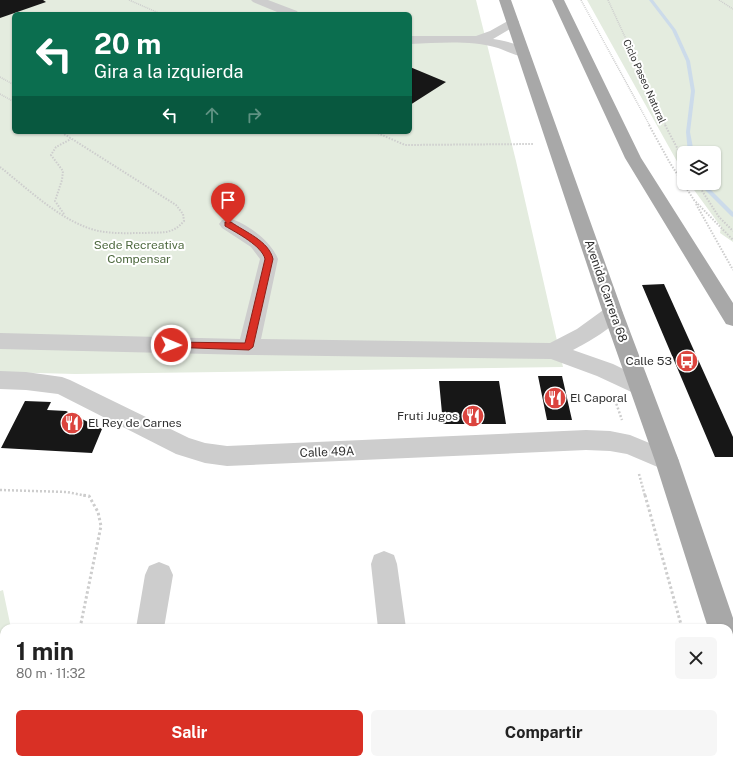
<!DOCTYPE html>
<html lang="es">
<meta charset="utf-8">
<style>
:root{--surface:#fff;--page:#f6f6f6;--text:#222;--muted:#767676;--accent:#d93025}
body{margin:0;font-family:"Public Sans",sans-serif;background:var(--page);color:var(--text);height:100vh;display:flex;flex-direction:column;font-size:15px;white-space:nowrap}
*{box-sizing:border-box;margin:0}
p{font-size:13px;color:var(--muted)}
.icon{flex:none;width:22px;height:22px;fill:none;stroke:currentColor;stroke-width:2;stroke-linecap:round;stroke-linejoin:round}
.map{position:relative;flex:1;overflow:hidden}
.sheet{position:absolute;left:0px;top:624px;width:733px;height:140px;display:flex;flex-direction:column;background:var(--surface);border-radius:12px 12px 0 0;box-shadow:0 1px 3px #0004}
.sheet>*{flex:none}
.guide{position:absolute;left:12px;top:12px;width:400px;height:122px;border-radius:6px;box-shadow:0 1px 3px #0004;background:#0b6e4f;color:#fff;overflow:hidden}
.fabs{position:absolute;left:677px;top:146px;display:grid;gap:8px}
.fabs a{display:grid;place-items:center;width:44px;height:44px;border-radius:6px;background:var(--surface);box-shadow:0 1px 3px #0004;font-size:20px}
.pin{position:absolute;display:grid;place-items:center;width:34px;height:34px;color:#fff;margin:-41px -17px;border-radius:50% 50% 50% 0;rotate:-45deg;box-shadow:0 0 4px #0007}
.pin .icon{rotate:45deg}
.me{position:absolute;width:44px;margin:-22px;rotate:91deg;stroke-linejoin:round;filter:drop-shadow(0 0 3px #0008)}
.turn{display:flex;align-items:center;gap:14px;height:84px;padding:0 16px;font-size:18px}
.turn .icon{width:52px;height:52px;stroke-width:2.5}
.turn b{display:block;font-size:28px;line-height:34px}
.lanes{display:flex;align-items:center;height:38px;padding:0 16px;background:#0003;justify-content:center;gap:20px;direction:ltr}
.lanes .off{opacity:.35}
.round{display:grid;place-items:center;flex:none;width:42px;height:42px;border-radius:6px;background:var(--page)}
.head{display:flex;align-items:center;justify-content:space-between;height:68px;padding:0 16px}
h1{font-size:24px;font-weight:700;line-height:30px}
.primary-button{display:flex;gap:8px;margin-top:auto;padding:8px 16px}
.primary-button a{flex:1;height:46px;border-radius:6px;background:var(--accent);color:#fff;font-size:16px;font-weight:700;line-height:46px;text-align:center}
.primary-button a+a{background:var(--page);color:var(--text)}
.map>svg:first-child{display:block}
</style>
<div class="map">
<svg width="733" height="764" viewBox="0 0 733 764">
<rect width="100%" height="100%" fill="#fff"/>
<!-- green -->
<path fill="#e4ecdf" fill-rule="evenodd" d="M0 0H476L516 161 563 367 75 374 0 372ZM14 14H410V132H14Z
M587 0H733V242L720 233 721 227 689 183H714V153H684V174Z
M3 590 11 628H4V722L0 725V591Z"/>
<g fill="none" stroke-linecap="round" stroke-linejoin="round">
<!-- stream -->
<path fill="#ccdbea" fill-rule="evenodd" d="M649 0H653L676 30 690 61 695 91 690 132 694 153H688L686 132 691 91 686 61 672 30Z
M701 183H707L708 187 733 212V217L731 216 704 189Z"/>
</g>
<!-- building -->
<path fill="#171717" d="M0 0H43L46 2 0 18Z
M410 67 446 82 410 105Z
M664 284 733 437V457H715L642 285Z
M538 376H562L572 420H547Z
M439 381H499L506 424H443Z
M25 401 51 402 47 410 66 411 102 429 92 453 1 448Z"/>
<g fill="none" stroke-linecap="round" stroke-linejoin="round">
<!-- path-far3 -->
<path stroke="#cdcdcd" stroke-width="1.5" stroke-dasharray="1 1" stroke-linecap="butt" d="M129 0 161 14
M581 0 650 126
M608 0 666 126
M719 0 733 9
M0 77 14 85
M0 94 14 102"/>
<!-- path-far2 -->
<path stroke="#cdcdcd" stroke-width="2" stroke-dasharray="1.5 1.5" stroke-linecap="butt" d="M649 125 670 163 694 200 733 240
M665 125 684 161
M375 132 405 145 533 144
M0 167C28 189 64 224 99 231 114 234 130 233 145 233 162 232 172 235 184 221L183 214 176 205 61 132
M697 183 719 217 733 231
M696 204 733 270
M64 214 55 201 62 180 63 171 51 155 56 147 71 139"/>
<!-- path-far1 -->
<path stroke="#cdcdcd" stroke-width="2.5" stroke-dasharray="2 2" stroke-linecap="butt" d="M615 400 622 420
M639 474 645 496
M0 490 67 492 87 496"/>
<!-- path -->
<path stroke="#cdcdcd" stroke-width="3" stroke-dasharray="2.5 2.5" stroke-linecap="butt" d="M645 495 682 628
M80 628 101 526 98 512 89 496 82 495
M719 760 720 764
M50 764 51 760"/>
<!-- minor -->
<path fill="#cdcdcd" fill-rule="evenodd" d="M251 0H268L297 11 299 14H282L253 2Z
M513 18 517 19 519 22 517 25 493 39C502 40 524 45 530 53L528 56C518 58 507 51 498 48 470 40 439 43 410 44V36H476L490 31Z
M228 218C247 223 271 241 278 259L261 339 550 343 577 329 606 308 613 306 620 308 623 313C614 328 588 342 573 350L613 364 648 381 651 387 648 393 640 396 597 376 551 359 249 355 0 349V333L240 339 260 259 251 247 222 228 219 224 222 220Z
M0 371 26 372 62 377 70 380 189 438 205 443 227 446 586 430 610 431 630 435 676 454 679 461 676 468 667 471 627 454 610 451 586 450 227 466 205 463 176 454 58 394 26 390 0 389Z
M384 551 394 555 397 564 406 628H378L371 564 374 555Z
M159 562 169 566 173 575 164 628H136L145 575 149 566Z
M113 760H145L144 764H112Z"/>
<!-- major -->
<path fill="#a8a8a8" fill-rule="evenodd" d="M499 0H511L623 313 679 461 733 618V676L729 674V628H708L655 461 603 313Z
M552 0H564L641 158 733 303V326L726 324 625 158Z"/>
</g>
<!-- route -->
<path fill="#d93025" stroke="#8d1f18" d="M225 222H231C245 232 269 241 273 259L253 347 249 350 168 347 167 345 171 342 245 343 265 259C262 246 237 233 225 226Z"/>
<!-- icons -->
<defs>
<g id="bus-disc" transform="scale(1.15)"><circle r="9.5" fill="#db443e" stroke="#fff"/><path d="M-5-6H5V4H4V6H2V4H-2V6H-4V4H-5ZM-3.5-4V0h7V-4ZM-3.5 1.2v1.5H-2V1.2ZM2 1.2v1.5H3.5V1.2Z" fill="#fff"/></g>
<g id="restaurant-disc" transform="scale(1.15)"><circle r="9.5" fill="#db443e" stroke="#fff"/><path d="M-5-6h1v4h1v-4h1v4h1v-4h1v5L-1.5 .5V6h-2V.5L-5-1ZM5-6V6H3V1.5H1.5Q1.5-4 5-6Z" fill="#fff"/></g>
</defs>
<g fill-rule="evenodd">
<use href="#bus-disc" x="687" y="361"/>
<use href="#restaurant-disc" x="555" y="398"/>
<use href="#restaurant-disc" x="473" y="416"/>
<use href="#restaurant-disc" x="72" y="423"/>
</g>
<g text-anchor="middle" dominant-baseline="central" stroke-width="4" stroke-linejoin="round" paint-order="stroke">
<!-- far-street labels -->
<g font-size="10" fill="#303030" stroke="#fff">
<text transform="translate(645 81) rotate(66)">Ciclo Paseo Natural</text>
</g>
<!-- park labels -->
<g font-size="12" fill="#4e693f" stroke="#fff">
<text x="139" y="245">Sede Recreativa<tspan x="139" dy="14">Compensar</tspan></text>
</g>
<!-- street labels -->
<g font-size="12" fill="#303030" stroke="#fff">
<text transform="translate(606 291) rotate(71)">Avenida Carrera 68</text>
<text transform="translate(327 452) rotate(-2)">Calle 49A</text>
</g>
<!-- poi labels -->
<g font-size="12" fill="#303030" stroke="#fff" text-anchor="end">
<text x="672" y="361">Calle 53</text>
<text x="570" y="398" text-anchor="start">El Caporal</text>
<text x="458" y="416">Fruti Jugos</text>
<text x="88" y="423" text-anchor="start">El Rey de Carnes</text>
</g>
</g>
</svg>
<div class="fabs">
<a><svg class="icon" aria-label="layers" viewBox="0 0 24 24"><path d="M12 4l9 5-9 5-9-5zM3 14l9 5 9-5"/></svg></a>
</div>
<div class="pin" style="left:228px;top:224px;background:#d93025"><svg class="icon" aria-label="arrive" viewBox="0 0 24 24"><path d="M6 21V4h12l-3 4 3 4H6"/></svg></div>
<svg class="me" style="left:171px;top:345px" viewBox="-20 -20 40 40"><circle r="17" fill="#d93025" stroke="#fff" stroke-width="3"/><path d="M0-11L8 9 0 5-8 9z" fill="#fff"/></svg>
<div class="guide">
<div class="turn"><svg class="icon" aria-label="left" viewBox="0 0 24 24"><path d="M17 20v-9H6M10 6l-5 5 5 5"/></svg><div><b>20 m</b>Gira a la izquierda</div></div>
<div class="lanes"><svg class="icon" aria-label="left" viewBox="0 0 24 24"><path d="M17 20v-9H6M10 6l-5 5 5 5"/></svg><svg class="icon off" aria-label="ahead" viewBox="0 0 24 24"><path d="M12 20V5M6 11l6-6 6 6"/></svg><svg class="icon off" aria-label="right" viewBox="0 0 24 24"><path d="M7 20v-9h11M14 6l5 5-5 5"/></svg></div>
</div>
<section class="sheet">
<div class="head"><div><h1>1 min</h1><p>80 m · 11:32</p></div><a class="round"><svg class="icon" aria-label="close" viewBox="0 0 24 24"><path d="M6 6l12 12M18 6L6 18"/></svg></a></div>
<div class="primary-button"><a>Salir</a><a>Compartir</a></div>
</section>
</div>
